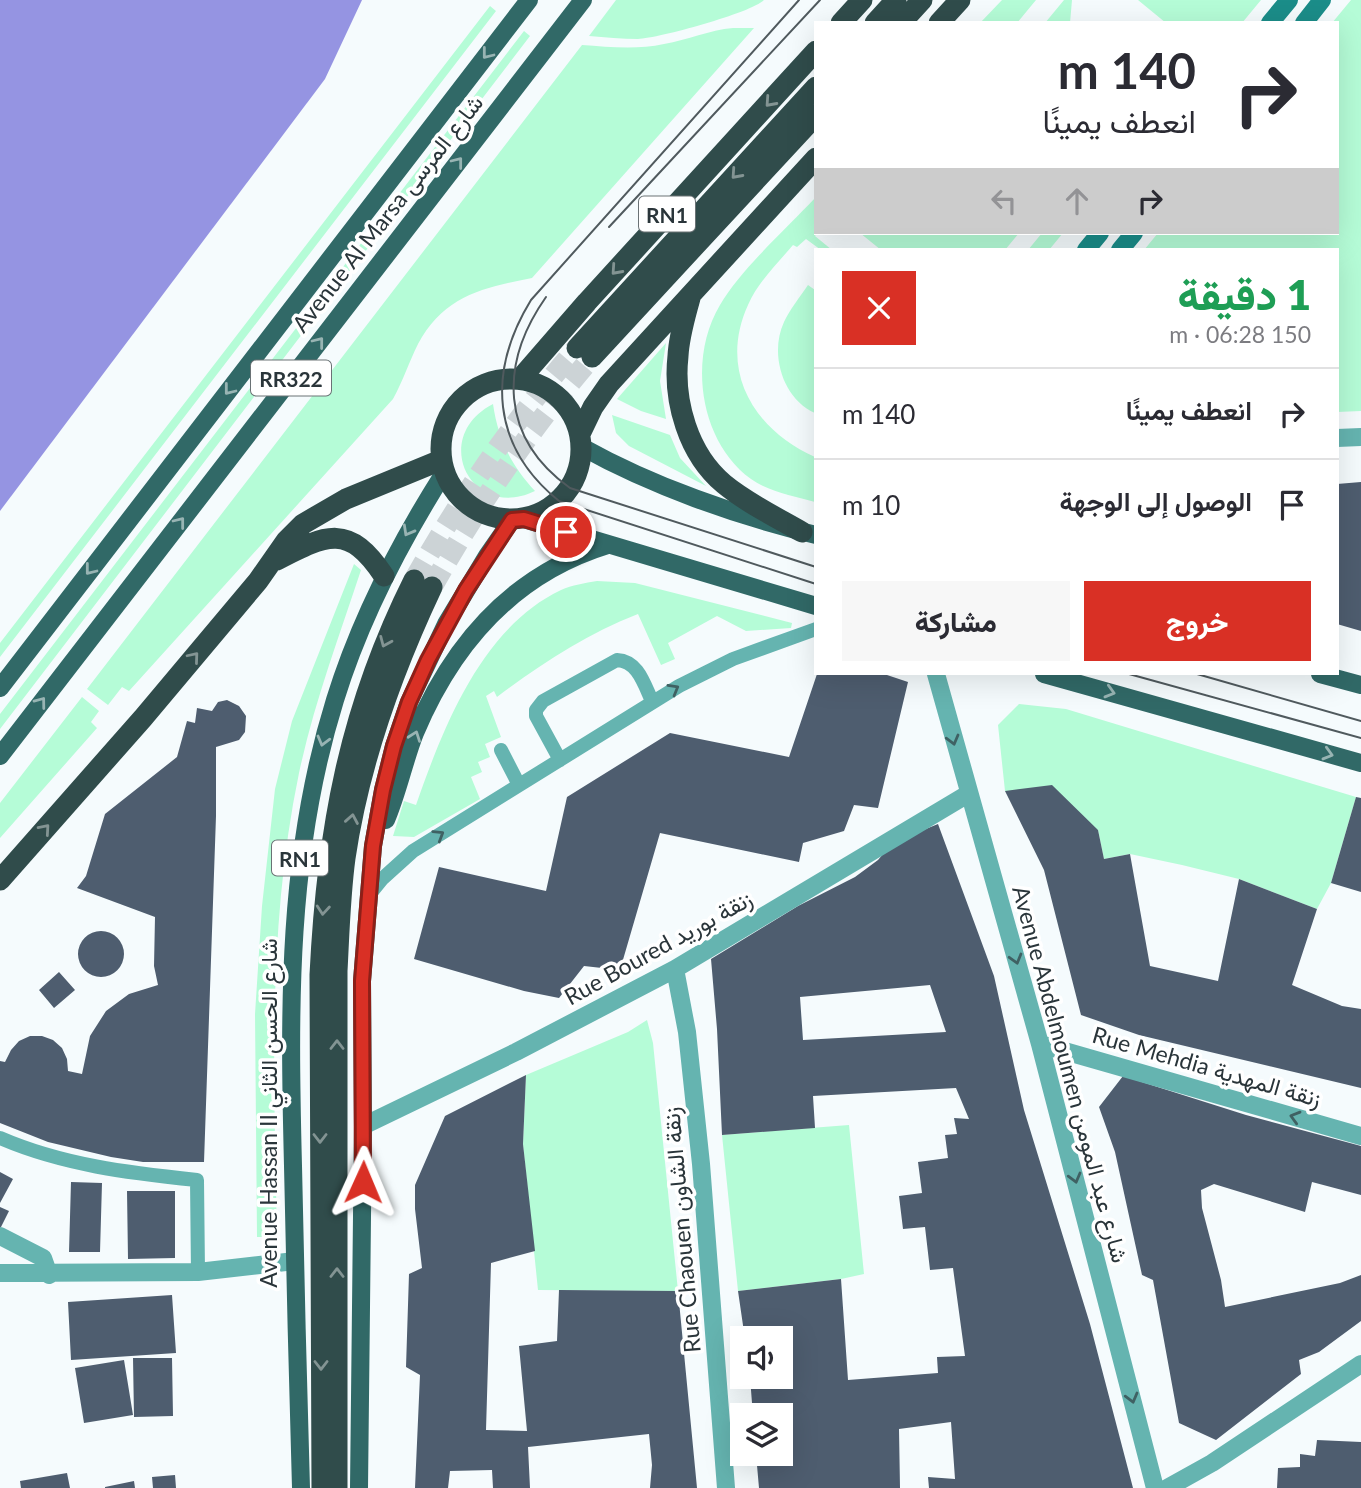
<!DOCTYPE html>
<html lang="ar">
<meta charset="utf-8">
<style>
:root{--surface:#fff;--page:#f7f7f7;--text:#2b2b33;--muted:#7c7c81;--line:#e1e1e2;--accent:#d93025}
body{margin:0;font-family:Lato,Vazirmatn,sans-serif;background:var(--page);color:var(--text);direction:rtl;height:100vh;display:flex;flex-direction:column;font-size:26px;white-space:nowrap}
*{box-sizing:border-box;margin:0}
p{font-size:23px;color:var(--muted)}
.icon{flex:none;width:38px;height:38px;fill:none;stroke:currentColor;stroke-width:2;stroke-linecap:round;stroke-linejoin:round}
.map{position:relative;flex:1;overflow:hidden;direction:ltr}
.side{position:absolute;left:814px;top:248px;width:525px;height:427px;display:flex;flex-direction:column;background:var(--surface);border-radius:0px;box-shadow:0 7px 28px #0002;direction:rtl}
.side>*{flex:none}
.top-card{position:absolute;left:814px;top:21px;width:525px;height:214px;border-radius:0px;box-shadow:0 7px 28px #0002;direction:rtl;background:#fff;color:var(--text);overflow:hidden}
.tools{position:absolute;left:730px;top:1326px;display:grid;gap:14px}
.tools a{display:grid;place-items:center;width:63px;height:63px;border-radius:0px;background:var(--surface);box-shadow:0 7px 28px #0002;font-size:35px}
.pin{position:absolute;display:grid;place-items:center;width:60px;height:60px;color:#fff;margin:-30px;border:4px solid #fff;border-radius:50%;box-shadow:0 2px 7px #0007}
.me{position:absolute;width:77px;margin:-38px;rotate:1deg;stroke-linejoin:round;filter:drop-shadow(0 0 5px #0008)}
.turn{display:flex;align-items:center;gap:24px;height:147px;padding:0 28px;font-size:32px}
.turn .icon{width:91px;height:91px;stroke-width:2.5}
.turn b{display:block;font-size:49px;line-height:60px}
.lanes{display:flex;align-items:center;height:66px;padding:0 28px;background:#0003;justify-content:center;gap:35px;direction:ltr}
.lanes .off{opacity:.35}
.round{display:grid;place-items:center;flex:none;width:74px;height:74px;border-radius:0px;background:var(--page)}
.headline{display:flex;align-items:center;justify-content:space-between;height:119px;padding:0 28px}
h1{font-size:42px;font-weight:800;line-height:52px;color:#1e9e55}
.cta{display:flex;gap:14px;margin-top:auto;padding:14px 28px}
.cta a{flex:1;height:80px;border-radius:0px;background:var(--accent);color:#fff;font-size:28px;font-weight:800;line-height:80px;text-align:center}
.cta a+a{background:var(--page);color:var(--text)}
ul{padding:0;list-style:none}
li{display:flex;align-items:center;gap:21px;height:91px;padding:0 28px;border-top:2px solid var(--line)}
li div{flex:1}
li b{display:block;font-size:26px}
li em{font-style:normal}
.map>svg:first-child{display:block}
</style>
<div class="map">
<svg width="1361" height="1488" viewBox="0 0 1361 1488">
<rect width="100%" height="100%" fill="#f5fbfd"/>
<!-- green -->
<path fill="#b5fcd7" d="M616 0H764C751 13 659 38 638 39 622 39 605 37 589 36Z
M1002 0H1036L1017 23H980Z
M1064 0H1072L1070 23H1045Z
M1138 0H1261L1242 23H1166Z
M1351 0H1361V411L1337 412V250H1144L1158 233H1337V23H1332Z
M490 6 496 11 0 657V643Z
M733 28H754L532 278C482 288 444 296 418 344 409 362 403 381 393 399L129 691 122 687 108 705 87 689 582 45C609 47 637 50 664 44 688 40 709 30 733 28Z
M524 31 530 36 0 729V714Z
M815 198 816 233H817L815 236 832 250H821L806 239 797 247 793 245C777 264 758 282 748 305 718 371 754 430 815 457V502C794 496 769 492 751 479 699 441 688 358 720 305 741 269 786 229 815 198Z
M860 233H1019L1005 250H881Z
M1042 233H1063L1049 250H1028Z
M808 285 815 290V413C783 399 769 354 784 322 790 309 800 297 808 285Z
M666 343 660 381 666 419 641 411 617 399Z
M493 404C498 439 511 465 535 491 471 522 429 437 493 404Z
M612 415 670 435 680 458 706 486 629 446 616 433Z
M354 564 361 570C339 637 314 703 299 773 267 926 274 1082 277 1237H257L255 1014 262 906 275 789 292 721Z
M597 581 635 583 792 623 791 628 746 631 717 616 668 643 675 659 661 665 638 614C586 634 541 664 497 697L494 691 486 696 501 737 485 744 490 757 478 762 482 772 471 777 480 799 414 837 393 836 404 801 416 805C443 728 481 628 561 590 572 585 585 583 597 581Z
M82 697 99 711 91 722 97 728 0 838V803Z
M1019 704 1066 709 1356 797 1331 883 1317 909 1239 879 1182 865 1130 854 1104 859 1098 830 1005 791 998 725Z
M647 1020 653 1043 678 1291 538 1290 523 1144 526 1075 628 1032Z
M849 1125 864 1274 841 1279 738 1291 722 1135Z"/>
<!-- water -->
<path fill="#9594e2" d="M0 0H362L325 79 0 511Z"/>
<!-- building -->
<path fill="#4e5d6f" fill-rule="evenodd" d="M1361 482V631L1337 624V484Z
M817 674H884L908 682 878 808 854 805 844 831 803 843 799 862 660 833 620 970 584 966 559 998 524 991 414 959 439 867 546 891 567 797 670 733 789 757Z
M227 700 239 706 246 716 245 732 239 740 216 747V816L204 1162H143L111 1157 48 1142 0 1123V1061L5 1062 11 1050 19 1041 30 1036H42L53 1040 62 1048 67 1059 68 1071 82 1074 90 1036 106 1011 129 994 158 985 154 966 155 917 77 888 86 876 105 814 177 757 187 721 195 723 197 708 212 711 218 702Z
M1052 785 1098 830 1104 859 1130 854 1150 966 1218 981 1239 879 1317 909 1292 985 1342 1006 1361 1009V1088L1139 1035 1081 1015 1044 870 1005 791Z
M1356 797 1361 798V892L1331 883Z
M938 824 994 976 1024 1110 1090 1324 1133 1488H929L928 1477 955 1479 951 1422 899 1429 900 1488H759L756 1454H780V1416H753L750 1377H780V1339H745L738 1291 841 1279 848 1380 938 1373 937 1357 965 1356 953 1268 930 1270 925 1227 903 1229 899 1196 922 1193 918 1162 948 1158 945 1135 957 1134 954 1118 969 1119 956 1088 813 1096 815 1128 722 1135 717 1029 711 959 798 906 855 877 878 860 889 847 911 835ZM930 985 946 1032 803 1040 800 997Z
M78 954a23 23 0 1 1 46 0a23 23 0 1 1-46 0Z
M59 972 75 990 54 1008 39 990Z
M526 1075 523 1144 535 1251 491 1263 486 1430 527 1431 519 1346 557 1341 559 1290 678 1291 697 1488H650L652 1465 649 1434 528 1447 530 1488H493L492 1470 450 1471 448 1488H415L420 1375 406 1367 409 1274 422 1268 415 1209V1185L445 1116Z
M1123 1076 1246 1115 1361 1146V1195L1312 1182 1305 1212 1214 1184 1201 1190 1202 1208 1221 1280 1225 1307 1340 1283 1361 1275V1321L1319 1352 1299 1360 1301 1374 1216 1440 1179 1423 1153 1280 1142 1275 1115 1152 1099 1107Z
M0 1172 13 1179 0 1203Z
M71 1182 102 1183 100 1252H69Z
M127 1191H175V1258L128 1259Z
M0 1207 9 1211 0 1229Z
M172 1295 176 1353 71 1360 68 1302Z
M133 1358H172L173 1416 134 1417Z
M124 1360 133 1415 84 1423 75 1368Z
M1317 1440 1361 1442V1488H1277L1278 1468 1300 1467V1454L1315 1456Z
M67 1473 70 1488H21L20 1481Z
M175 1475 176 1488H153L152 1477Z
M134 1481 135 1488H105V1487Z"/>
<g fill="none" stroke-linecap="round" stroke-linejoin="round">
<!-- highway-tunnel -->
<path stroke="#ccd3d6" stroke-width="21" stroke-dasharray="21 10" stroke-linecap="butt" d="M414 580C461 497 514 420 577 348
M432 587C478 505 530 429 592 357"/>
<!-- lane -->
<path stroke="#65b4b0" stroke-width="14" d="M501 750 519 785
M560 760 536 716V710L543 701 617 660C638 661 644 684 652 701
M369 895 382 879 413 851 679 686 733 659 816 629
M0 1138C62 1165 129 1173 197 1180L198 1272"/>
<!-- street -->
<path stroke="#65b4b0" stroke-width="18" d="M1337 438 1361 437
M936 674 1040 1044 1155 1488
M675 969 687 1032 701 1164 726 1488
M1040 1044 1361 1136
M363 1126 516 1052 675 969 968 794
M0 1236 43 1258 49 1275
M0 1273 198 1272 295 1261
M1167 1488 1212 1463 1361 1364"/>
<!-- secondary -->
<path stroke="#1b8d89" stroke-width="18" d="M1270 23 1289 0
M1304 23 1322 0
M1086 250 1100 233
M1120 250 1134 233"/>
<!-- primary -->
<path stroke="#316967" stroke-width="18" d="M582 447C652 486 737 516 816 535
M524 519 816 606
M1044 674 1361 763
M1320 674 1361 685
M0 688 529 0
M0 756 583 0
M386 820C398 792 404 761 415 733 453 643 513 574 608 545
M301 1488C298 1381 295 1273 293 1166 289 1007 287 854 335 700 360 619 399 544 444 473
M359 1488 363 1126 362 981 373 846 383 790 394 746 409 702 446 624 487 556 512 520"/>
<!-- highway -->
<path stroke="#304c4b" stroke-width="21" d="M841 23 862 0
M875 23 896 0
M901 23 922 0
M939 23 960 0
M690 298C685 317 679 336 678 356 673 401 688 454 724 484 747 503 776 517 802 532
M577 348 816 87
M592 357 816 115
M521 378 587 302 816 51
M441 449a70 70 0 1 1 140 0a70 70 0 1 1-140 0Z
M580 434 593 407 609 384 816 158
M277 560C327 534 349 523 384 576
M0 880 143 718 258 581 286 541 303 524 346 499 441 460
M322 1488 320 975C327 831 349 710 414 580
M337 1488V971C339 933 340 895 345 858 359 763 391 674 432 587"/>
<!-- tram -->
<path stroke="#505a5e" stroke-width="2" d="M799 0 531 300C487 372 491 446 559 501L816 584
M609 227 820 0
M546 297C499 364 500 438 570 488L816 567
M1129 674 1361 738
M1197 674 1361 721"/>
</g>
<!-- one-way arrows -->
<defs><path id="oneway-chevron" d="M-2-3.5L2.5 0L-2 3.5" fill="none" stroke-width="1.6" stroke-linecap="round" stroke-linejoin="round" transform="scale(1.75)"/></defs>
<g stroke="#98b4b3">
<use href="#oneway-chevron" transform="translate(487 54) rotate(128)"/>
<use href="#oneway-chevron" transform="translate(458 162) rotate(-52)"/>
<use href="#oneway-chevron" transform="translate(319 342) rotate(-52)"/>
<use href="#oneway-chevron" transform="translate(229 390) rotate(128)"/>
<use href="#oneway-chevron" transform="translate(180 522) rotate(-52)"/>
<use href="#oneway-chevron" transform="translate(408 531) rotate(119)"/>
<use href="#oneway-chevron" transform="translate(90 570) rotate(128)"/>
<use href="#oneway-chevron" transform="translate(1110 692) rotate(16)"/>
<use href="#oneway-chevron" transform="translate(41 702) rotate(-53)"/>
<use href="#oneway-chevron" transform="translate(415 736) rotate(-70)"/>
<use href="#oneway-chevron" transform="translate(323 741) rotate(105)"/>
<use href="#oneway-chevron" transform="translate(1328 754) rotate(16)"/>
</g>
<g stroke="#839493">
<use href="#oneway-chevron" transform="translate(770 102) rotate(132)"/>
<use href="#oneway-chevron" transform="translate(736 174) rotate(132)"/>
<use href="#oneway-chevron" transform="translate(616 270) rotate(132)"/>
<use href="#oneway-chevron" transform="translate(385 642) rotate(113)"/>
<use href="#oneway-chevron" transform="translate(194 657) rotate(-50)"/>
<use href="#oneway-chevron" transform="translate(352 819) rotate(-80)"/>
<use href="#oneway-chevron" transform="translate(45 829) rotate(-49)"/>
<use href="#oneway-chevron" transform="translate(323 910) rotate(95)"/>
<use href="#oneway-chevron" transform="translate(337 1045) rotate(-90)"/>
<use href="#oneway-chevron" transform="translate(320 1138) rotate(90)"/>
<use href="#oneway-chevron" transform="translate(337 1273) rotate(-90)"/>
<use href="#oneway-chevron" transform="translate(321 1365) rotate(90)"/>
</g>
<g stroke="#3f6163">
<use href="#oneway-chevron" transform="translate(674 689) rotate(-30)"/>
<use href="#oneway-chevron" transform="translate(953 740) rotate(75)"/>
<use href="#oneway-chevron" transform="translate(439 835) rotate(-32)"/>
<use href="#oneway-chevron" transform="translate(1016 959) rotate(74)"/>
<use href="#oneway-chevron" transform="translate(1295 1117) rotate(-164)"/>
<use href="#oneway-chevron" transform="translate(1075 1178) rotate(75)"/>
<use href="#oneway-chevron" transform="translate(1132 1398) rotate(75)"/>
</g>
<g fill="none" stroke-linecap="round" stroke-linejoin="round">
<!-- route casing -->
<g stroke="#8d1f18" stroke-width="18">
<path id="route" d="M363 1182 362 981 373 846 383 790 394 746 409 702 428 660 466 590 512 520 524 519 566 532"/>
</g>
<!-- route -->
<use href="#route" stroke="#d93025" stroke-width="12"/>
</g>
<g text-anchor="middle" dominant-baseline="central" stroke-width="7" stroke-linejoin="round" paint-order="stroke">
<!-- shield labels -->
<g fill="#fff" stroke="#6a7275" stroke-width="2">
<rect x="639" y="196.5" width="56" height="35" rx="5"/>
<rect x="251" y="360.5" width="80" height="35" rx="5"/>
<rect x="272" y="840.5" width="56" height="35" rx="5"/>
</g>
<g font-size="21" font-weight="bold" fill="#2a353a">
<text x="667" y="214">RN1</text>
<text x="291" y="378">RR322</text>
<text x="300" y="858">RN1</text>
</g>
<!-- street labels -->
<g font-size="23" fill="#2a353a" stroke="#fff">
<text transform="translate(387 213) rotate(-52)">Avenue Al Marsa شارع المرسى</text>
<text transform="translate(658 947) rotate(-29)">Rue Boured زنقة بوريد</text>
<text transform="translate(1207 1066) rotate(16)">Rue Mehdia زنقة المهدية</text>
<text transform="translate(1071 1074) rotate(75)">Avenue Abdelmoumen شارع عبد المومن</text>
<text transform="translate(268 1113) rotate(-90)">Avenue Hassan II شارع الحسن الثاني</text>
<text transform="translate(681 1230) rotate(-95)">Rue Chaouen زنقة الشاون</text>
</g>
</g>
</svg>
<div class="tools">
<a><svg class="icon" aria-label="sound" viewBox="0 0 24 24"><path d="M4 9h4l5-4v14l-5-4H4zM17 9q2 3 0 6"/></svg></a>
<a><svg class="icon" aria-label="layers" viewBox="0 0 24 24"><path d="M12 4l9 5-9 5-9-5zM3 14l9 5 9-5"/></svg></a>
</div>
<div class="pin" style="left:566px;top:532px;background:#d93025"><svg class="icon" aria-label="arrive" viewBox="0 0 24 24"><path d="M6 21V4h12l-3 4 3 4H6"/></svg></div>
<svg class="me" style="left:363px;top:1182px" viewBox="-20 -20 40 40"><path d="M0-17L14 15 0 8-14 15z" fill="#d93025" stroke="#fff" stroke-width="4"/></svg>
<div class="top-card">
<div class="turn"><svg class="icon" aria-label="right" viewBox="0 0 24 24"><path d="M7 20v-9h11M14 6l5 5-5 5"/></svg><div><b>140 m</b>انعطف يمينًا</div></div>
<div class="lanes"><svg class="icon off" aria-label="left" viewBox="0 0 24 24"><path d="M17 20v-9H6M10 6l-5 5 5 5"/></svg><svg class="icon off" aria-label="ahead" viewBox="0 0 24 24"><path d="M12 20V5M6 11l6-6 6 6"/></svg><svg class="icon" aria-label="right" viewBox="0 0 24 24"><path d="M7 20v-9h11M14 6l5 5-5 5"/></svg></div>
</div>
<section class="side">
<div class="headline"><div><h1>1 دقيقة</h1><p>150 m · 06:28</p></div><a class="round" style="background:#d93025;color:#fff"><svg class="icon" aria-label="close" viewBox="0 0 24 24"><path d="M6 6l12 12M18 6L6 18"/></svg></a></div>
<ul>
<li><svg class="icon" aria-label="right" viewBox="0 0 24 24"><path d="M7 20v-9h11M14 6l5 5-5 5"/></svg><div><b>انعطف يمينًا</b></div><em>140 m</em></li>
<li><svg class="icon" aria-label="arrive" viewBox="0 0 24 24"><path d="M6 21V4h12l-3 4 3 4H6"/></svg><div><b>الوصول إلى الوجهة</b></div><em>10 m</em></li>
</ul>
<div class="cta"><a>خروج</a><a>مشاركة</a></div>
</section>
</div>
